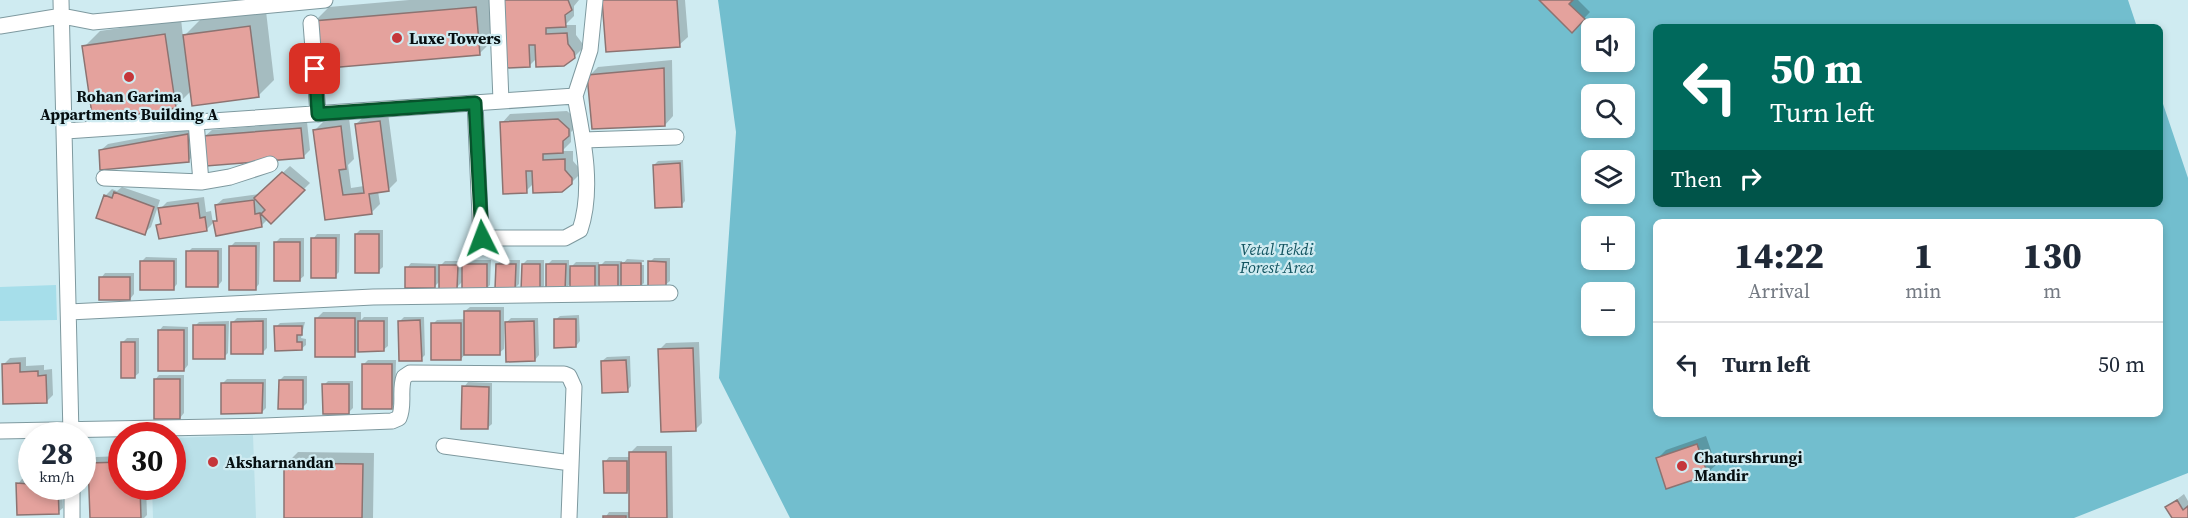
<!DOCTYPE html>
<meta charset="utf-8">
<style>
:root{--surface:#fff;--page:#f2f2f3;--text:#1f2937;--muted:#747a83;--line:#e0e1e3}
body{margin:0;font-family:"Source Serif 4",serif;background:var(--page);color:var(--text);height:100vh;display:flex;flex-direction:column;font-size:22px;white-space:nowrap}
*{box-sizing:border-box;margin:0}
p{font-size:20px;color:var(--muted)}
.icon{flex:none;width:33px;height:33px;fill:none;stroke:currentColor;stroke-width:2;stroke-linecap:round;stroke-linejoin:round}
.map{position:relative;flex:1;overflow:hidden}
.side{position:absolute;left:1653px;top:219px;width:510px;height:198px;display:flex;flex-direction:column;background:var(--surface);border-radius:9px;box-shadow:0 3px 9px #0003}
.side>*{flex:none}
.hud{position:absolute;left:1653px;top:24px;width:510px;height:183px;border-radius:9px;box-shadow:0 3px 9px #0003;background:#00695c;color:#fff;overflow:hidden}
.tools{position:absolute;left:1581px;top:18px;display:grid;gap:12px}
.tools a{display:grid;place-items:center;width:54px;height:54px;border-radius:9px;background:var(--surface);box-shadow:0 3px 9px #0003;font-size:30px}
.speed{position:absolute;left:18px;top:422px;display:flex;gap:12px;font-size:30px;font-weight:700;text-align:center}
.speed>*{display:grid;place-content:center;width:78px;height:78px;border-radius:50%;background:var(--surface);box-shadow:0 3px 9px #0003;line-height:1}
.speed small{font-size:15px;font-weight:400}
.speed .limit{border:9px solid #d22;background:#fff;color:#111}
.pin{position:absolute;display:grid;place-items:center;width:51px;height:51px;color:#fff;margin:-26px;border-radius:12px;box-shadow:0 3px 9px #0006}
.me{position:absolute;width:66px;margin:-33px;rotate:357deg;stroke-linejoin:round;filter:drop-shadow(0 0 4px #0008)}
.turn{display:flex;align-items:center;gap:21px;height:126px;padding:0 18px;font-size:27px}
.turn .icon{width:78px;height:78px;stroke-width:2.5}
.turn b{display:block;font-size:42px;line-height:51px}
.then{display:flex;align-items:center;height:57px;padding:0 18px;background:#0003;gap:12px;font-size:22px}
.eta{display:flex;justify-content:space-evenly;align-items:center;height:102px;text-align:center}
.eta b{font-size:36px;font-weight:800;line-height:42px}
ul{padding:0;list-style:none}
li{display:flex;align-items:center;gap:18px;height:84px;padding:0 18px;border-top:2px solid var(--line)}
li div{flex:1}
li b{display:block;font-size:22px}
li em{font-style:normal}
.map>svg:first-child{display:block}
</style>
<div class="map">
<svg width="2188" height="518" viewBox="0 0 2188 518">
<rect width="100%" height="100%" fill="#cfebf1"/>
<!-- built -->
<path fill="#bae0e8" d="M253 435 256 518H153L152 486H172L173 438Z"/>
<!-- green -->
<path fill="#a6deea" d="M56 285 57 320 0 321V287Z"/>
<!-- forest -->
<path fill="#72bece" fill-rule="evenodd" d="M718 0H2128L2137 27H1656V204H2160V95L2188 178V473L2074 518H790L719 378 736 132ZM1592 28H1624V62H1592ZM1592 94H1624V128H1592ZM1592 160H1624V194H1592ZM1656 222H2160V414H1656ZM1592 226H1624V260H1592ZM1592 292H1624V326H1592Z"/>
<!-- shadow -->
<path fill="#0003" d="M409 0H491L494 39 479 54 315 21 329 7Z
M504 0H579L574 6V16L565 25H576V35L582 43 583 48 574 57 537 58 529 66Z
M604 0H685L688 37 679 45Z
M1541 0H1578L1590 12 1572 31Z
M266 11 274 80 258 96 192 90 175 107 84 47 100 31 181 19 183 37 201 19Z
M672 60 673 116 665 125 589 76 598 67Z
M567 111 577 120V126L571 132V142L562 151H573V161L580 169V174L571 183H534L526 191 502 123 510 114Z
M388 113 397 181 388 190 378 191 380 204 371 213 327 219 315 130 323 122 349 118 354 159 348 165 351 188 364 186 356 124 365 116Z
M307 122 310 150 303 157 205 136 212 130Z
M194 128 195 154 188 161 101 150 108 144Z
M683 160 685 201 681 206 654 165 658 161Z
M290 166 310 183 271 222 268 219 261 226 215 222 218 218 216 205 223 199 260 194Z
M122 187 160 200 151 227 144 233 105 196 112 189 117 191Z
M204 197 206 212 211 211 213 223 206 230 158 225 162 221 160 209 167 202Z
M360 230H383V267L378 271 356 234Z
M317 234H340L339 272 335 276 313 239Z
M280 238H304V276L299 280 275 243Z
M235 242H260L259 284 255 289 230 247Z
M192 248H222V281L218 286 188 252Z
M146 257 177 258V284L173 289 141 262Z
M654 258H670V281L665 285 650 262Z
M627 259 644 260V262H625V265H644V283L640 287 623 283 617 288 601 282 594 289 571 283 565 289 547 265 552 260H569V269L576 262H599V267L605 261H622V265Z
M468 260H491L490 285 486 289 464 280 457 287 440 281 435 286 407 268 411 263 439 264V267L445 261H461V267Z
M502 260H520L519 284 515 288 497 264Z
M527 260H544V286L539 290 523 264Z
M105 273H134V294L130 299 101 278Z
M470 307H504V349L499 353 465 354 461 359 433 324 437 320 465 319V311Z
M323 312H361V320L364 317H388V346L383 350H359L354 355 316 319Z
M579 315 580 341 576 346 555 320 560 316Z
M404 317H424L425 355 421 359 399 322Z
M237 318H267V348L262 353 233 322Z
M511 318H538L539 355 535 360 507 322Z
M229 321 228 353 224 357 195 326 199 322Z
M305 322 301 338 306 339V345L301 349 276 327 280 323Z
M163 326 188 327V365L184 370 159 331Z
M127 338H139V373L134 377 123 342Z
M699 342 702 423 695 430 660 349 666 343Z
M630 356 631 386 627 391 602 361 607 357Z
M26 357V366L44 365V370L52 369 53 395 46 402 4 364 10 358Z
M368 360H396L395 403 391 407 364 364Z
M159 375H184V413L180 418 155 380Z
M284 376H307V403L303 407 280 380Z
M227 379H266V408L262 412 223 383Z
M328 381H353V408L349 412 324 385Z
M468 382 492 383V424L487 428 464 387Z
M1706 436 1716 465 1707 473 1658 458 1666 450Z
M637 446H672L673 518H605L609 512H630V488L627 492 605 462 609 457H630V453Z
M298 452 374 453 373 518H285L286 464Z
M122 456V486H146L147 515 144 518H91L90 463 96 457Z
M22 479H32V486H62L63 508 58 512 18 484Z
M2184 494 2188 501V518H2174L2167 507Z"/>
<!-- building -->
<path fill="#e4a29d" stroke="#8c7371" stroke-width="1.5" d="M503 0H568L572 10 565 15 566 27 546 28V34L567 33 568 44 574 52 575 58 564 66 536 67 535 45H529L530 67 506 68Z
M602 0H677L680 47 606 52Z
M1539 0H1573L1569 4 1585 19 1572 33Z
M476 7 480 55 317 69 313 21Z
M250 26 259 97 192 106 183 35Z
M165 34 176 108 93 121 82 46Z
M664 68 665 126 592 129 587 75Z
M558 119 569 129V136L563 141V153L543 154V160L565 159V170L572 178V184L562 192 533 193 532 171H526L527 193 503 194 500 122Z
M380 121 389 191 369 194 372 214 325 220 313 130 341 126 346 169 339 170 343 195 364 193 355 124Z
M301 128 304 158 206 166 203 136Z
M188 134 189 162 100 170 99 150Z
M680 163 682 207 655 208 653 165Z
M282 172 305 190 271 224 261 214 265 210 254 198Z
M114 192 154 207 145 235 96 218 104 195 112 198Z
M254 200 255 214 260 213 262 227 216 236 213 221H217L215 205Z
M198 203 200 218 205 217 207 231 159 239 156 225 161 224 158 208Z
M355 234H379V273H355Z
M311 238H336V278H311Z
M274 242H300V281H274Z
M229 246H256V290H229Z
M186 251H218V287H186Z
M140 261H174V290H140Z
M648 261 666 262V287L648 286Z
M621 263H641V289H621Z
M462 264H487V290H462Z
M496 264H516L515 290 495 289Z
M522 264H540V291H521Z
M546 264H566L565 291H546Z
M439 265H458L457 289H439Z
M599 265H618V290L599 289Z
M570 266H595V290H570Z
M405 267H435V288H405Z
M99 277H130V300H99Z
M464 311H500V355H464Z
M315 318H355V357H315Z
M554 319H576V347L554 348Z
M420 320 422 361H399L398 321Z
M263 321V354H231V322Z
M358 321H384V351L358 352Z
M534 321 535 361 506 362 505 322Z
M431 323H461V360H431Z
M193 325H225V359H193Z
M274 326H302V335H297V342H302V350L275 351Z
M158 330H184V371H158Z
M121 342H135V378H121Z
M693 348 696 431 661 432 658 349Z
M626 360 628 392 602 393 601 361Z
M20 363V372L38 371V376L46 375 47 403 3 404 2 364Z
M362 364H392V409H362Z
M154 379H180V419H154Z
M279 380H303V409H278Z
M221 383H263L262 413 221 414Z
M322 384H349V414H323Z
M462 386 489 387 488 429H461Z
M1697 444 1708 475 1666 489 1656 458Z
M629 452H666L667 518H629Z
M603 461H627V493H604Z
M122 462V486H140L141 518H90L88 463Z
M284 463 363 464 362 518H284Z
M16 483 58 486 59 514 17 515Z
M2177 500 2183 510 2188 506V518H2172L2165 507Z
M603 516H626V518H603Z"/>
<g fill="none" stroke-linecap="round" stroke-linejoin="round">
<!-- minor casing -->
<g stroke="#7e999f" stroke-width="17">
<path id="minor" d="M61 0 71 435
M497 0 501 101
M311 23 318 114
M0 26 62 16 93 22 325 0
M575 96 590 50 595 0
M196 122 201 182
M66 131 575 96C583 138 594 189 580 230L565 238H481L475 103
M583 140 676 137
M104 178 201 182 230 177 270 164
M69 312 373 297 670 293
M0 431 264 426 392 421 399 418C405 405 399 390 404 377L410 373 564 374 569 376 574 387 569 518
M444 446 571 463
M72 486V518"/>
</g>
<!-- minor -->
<use href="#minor" stroke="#fff" stroke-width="15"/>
</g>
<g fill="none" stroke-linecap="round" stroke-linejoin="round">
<!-- route casing -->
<g stroke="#07532c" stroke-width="15">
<path id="route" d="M315 69 318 114 475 103 482 238"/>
</g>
<!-- route -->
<use href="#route" stroke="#0b8043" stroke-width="10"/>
</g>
<!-- markers -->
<g fill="#c5363a" stroke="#cfebf1" stroke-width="2">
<circle cx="397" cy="38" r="6"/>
<circle cx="129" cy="77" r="6"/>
<circle cx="213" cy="462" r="6"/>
<circle cx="1682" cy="466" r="6"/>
</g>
<g text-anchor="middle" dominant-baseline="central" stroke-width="4.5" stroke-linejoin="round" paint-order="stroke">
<!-- poi labels -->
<g font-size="16" font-weight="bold" fill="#050e10" stroke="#cfebf1" text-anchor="start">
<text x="409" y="38">Luxe Towers</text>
<text x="129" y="96" text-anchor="middle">Rohan Garima<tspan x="129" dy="18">Appartments Building A</tspan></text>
<text x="1694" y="457">Chaturshrungi<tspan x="1694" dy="18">Mandir</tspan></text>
<text x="225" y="462">Aksharnandan</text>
</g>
<!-- park labels -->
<g font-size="16" font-style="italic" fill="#125460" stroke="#cfebf1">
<text x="1277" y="249">Vetal Tekdi<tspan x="1277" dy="18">Forest Area</tspan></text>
</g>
</g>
</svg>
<div class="tools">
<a><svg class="icon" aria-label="sound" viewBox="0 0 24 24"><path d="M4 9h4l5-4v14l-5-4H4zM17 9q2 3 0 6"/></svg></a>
<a><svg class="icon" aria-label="search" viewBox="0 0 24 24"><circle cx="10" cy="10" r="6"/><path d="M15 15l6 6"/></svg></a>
<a><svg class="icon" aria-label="layers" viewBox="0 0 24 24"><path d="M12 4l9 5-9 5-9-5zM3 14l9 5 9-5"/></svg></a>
<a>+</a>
<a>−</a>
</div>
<div class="speed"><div>28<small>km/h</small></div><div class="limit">30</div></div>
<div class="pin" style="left:315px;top:69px;background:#d93025"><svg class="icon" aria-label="arrive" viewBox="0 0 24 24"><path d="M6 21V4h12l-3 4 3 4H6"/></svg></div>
<svg class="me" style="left:482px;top:238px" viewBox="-20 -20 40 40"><path d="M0-17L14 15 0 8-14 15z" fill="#0b8043" stroke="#fff" stroke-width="4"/></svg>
<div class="hud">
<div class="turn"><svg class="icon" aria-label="left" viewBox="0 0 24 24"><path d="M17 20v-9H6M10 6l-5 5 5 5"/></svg><div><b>50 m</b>Turn left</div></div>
<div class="then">Then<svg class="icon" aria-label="right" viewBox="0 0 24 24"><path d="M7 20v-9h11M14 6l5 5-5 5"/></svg></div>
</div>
<section class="side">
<div class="eta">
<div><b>14:22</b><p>Arrival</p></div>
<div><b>1</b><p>min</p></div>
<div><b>130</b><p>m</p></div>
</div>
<ul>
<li><svg class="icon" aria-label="left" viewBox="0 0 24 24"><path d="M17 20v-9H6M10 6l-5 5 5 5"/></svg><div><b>Turn left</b></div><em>50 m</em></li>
</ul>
</section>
</div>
